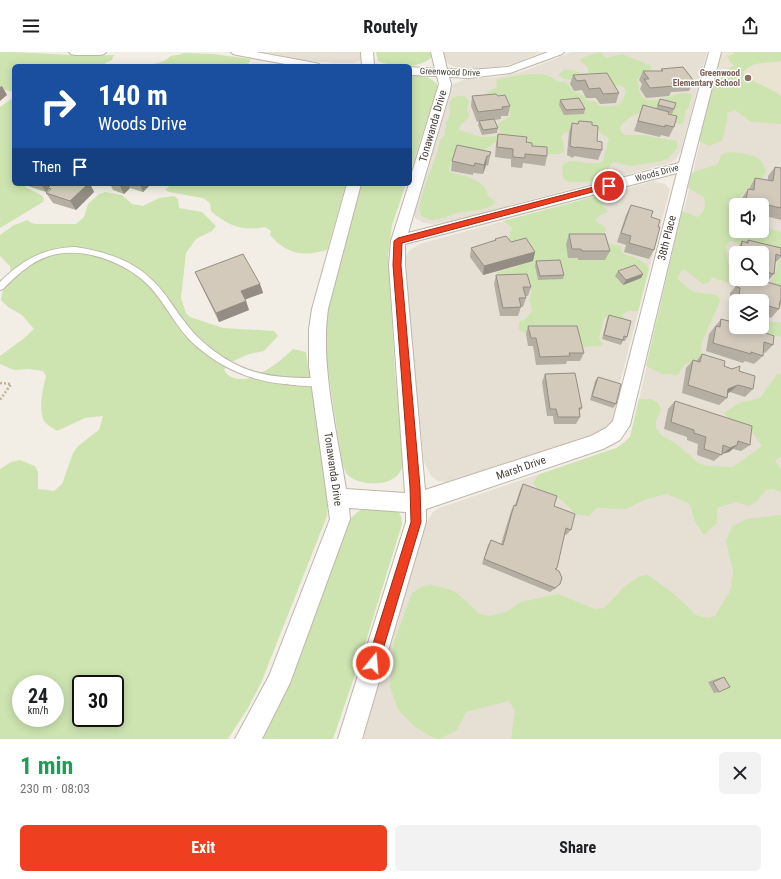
<!DOCTYPE html>
<meta charset="utf-8">
<style>
:root{--surface:#fff;--page:#f2f2f2;--text:#202124;--muted:#757577;--accent:#ee4021}
body{margin:0;font-family:"Roboto Condensed",sans-serif;background:var(--page);color:var(--text);height:100vh;display:flex;flex-direction:column;font-size:15px;white-space:nowrap}
*{box-sizing:border-box;margin:0}
p{font-size:13px;color:var(--muted)}
.icon{flex:none;width:22px;height:22px;fill:none;stroke:currentColor;stroke-width:2;stroke-linecap:round;stroke-linejoin:round}
.map{position:relative;height:687px;overflow:hidden}
.panel{display:flex;flex-direction:column;background:var(--surface);flex:1}
.panel>*{flex:none}
.banner{position:absolute;left:12px;top:12px;width:400px;height:122px;border-radius:6px;box-shadow:0 2px 10px #0003;background:#1a4fa0;color:#fff;overflow:hidden}
.tools{position:absolute;left:729px;top:146px;display:grid;gap:8px}
.tools a{display:grid;place-items:center;width:40px;height:40px;border-radius:6px;background:var(--surface);box-shadow:0 2px 10px #0003;font-size:20px}
.speed{position:absolute;left:12px;top:623px;display:flex;gap:8px;font-size:20px;font-weight:700;text-align:center}
.speed>*{display:grid;place-content:center;width:52px;height:52px;border-radius:50%;background:var(--surface);box-shadow:0 2px 10px #0003;line-height:1}
.speed small{font-size:10px;font-weight:400}
.speed .limit{border:2px solid #111;border-radius:6px;background:#fff;color:#111}
.pin{position:absolute;display:grid;place-items:center;width:34px;height:34px;color:#fff;margin:-17px;border:2px solid #fff;border-radius:50%;box-shadow:0 1px 4px #0007}
.me{position:absolute;width:44px;margin:-22px;rotate:17deg;stroke-linejoin:round;filter:drop-shadow(0 0 3px #0008)}
.turn{display:flex;align-items:center;gap:14px;height:84px;padding:0 20px;font-size:18px}
.turn .icon{width:52px;height:52px;stroke-width:2.5}
.turn b{display:block;font-size:28px;line-height:34px}
.then{display:flex;align-items:center;height:38px;padding:0 20px;background:#0003;gap:8px;font-size:15px}
.round{display:grid;place-items:center;flex:none;width:42px;height:42px;border-radius:6px;background:var(--page)}
.overview{display:flex;align-items:center;justify-content:space-between;height:68px;padding:0 20px}
h1{font-size:24px;font-weight:700;line-height:30px;color:#1e9e55}
.primary-button{display:flex;gap:8px;margin-top:auto;padding:8px 20px}
.primary-button a{flex:1;height:46px;border-radius:6px;background:var(--accent);color:#fff;font-size:16px;font-weight:700;line-height:46px;text-align:center}
.primary-button a+a{background:var(--page);color:var(--text)}
header{display:flex;justify-content:space-between;align-items:center;height:52px;padding:0 20px;background:var(--surface);font-size:18px;font-weight:700}
.map>svg:first-child{display:block}
</style>
<header><svg class="icon" aria-label="menu" viewBox="0 0 24 24"><path d="M4 6h16M4 12h16M4 18h16"/></svg>Routely<svg class="icon" aria-label="share" viewBox="0 0 24 24"><path d="M12 15V3M7 8l5-5 5 5M5 13v7h14v-7"/></svg></header>
<div class="map">
<svg width="781" height="687" viewBox="0 0 781 687">
<rect width="100%" height="100%" fill="#f2eee6"/>
<!-- residential -->
<path fill="#e6e0d4" fill-rule="evenodd" d="M265 0H363V5L361 8 353 11H336L302 8Z
M443 0H542L516 11 504 14 469 18 458 16 449 12 446 9Z
M572 0H707L681 99 675 108 667 112 446 170 433 172 424 171 415 166 413 160 447 53 451 35 453 32 466 27 496 25 521 20Z
M714 32 781 46V687H363L425 473 433 460 439 456 616 396 630 385ZM736 153H762V179H736ZM736 201H762V227H736ZM736 249H762V275H736Z
M654 129 665 132 670 137 619 334V349L612 372 603 379 566 394 532 403 446 430 438 429 431 424 424 410 403 211 408 200 419 192Z"/>
<!-- education -->
<path fill="#eae3d1" d="M721 0H781V46L714 32Z"/>
<!-- green -->
<path fill="#cde4b1" fill-rule="evenodd" d="M0 0C38 0 76 5 114 3L112 8 105 11 106 14H14V40L0 37Z
M376 0H431V6C418 17 393 16 378 9Z
M601 0 606 6 622 2 650 13 652 16 648 24 638 26 637 28C640 34 638 38 641 43 650 58 679 35 692 43L689 55 686 58 683 72C676 72 672 69 665 67 645 59 635 57 620 75L621 80 626 83H642L677 89V96L669 106 662 109 631 114 614 110C609 113 608 119 604 123 597 130 575 132 566 129L563 125 562 114C572 102 592 117 603 109L609 86 601 82 597 76 579 77 562 82C561 88 565 94 564 100L559 102H545L527 94 526 88 496 90 483 99 455 101 449 117 450 120C465 125 486 127 488 144L496 150C487 160 469 158 457 161 449 164 441 167 433 168 428 168 425 166 421 164L419 156 423 139 437 101 440 89 445 82C444 74 449 67 450 59 450 56 449 52 450 49 453 44 460 43 465 44L469 50 467 54 469 65 459 75V78L481 85 499 84 501 81 497 72 509 65 511 63 507 55 485 46 487 40 497 35 496 28 498 27C513 25 530 20 546 23 555 25 554 31 566 30L573 39 583 43 586 48 596 50 598 53C605 55 614 55 621 51L626 41 624 35 617 33 613 35C604 33 595 30 586 28 577 26 566 31 558 23L564 18C573 17 580 22 588 21V15L581 10V7L584 5Z
M732 0H781V9C769 12 749 8 743 22 754 32 769 34 781 44V72L751 70 735 58 727 61C728 70 724 80 722 89L709 94 699 89 716 21H723L734 13 730 10 727 4 734 2Z
M183 1 213 2 251 7 247 14H155L154 12 164 9 171 4 182 2Z
M410 22C421 23 429 24 437 32V37L410 121Z
M14 45V132H27L25 135 41 143 44 146 43 150 0 176V55Z
M728 100C739 101 756 101 763 111 764 113 765 118 766 120L759 131C746 133 749 138 740 145L739 153H736V179H762V167L770 177 781 180V254L737 231 725 230 712 225 710 230 703 232 685 218H682L677 226C683 231 688 238 695 240 703 242 711 241 718 244L720 249 702 290 701 305 684 313 678 323 662 322 646 314 682 159 698 165C705 159 706 154 704 145L688 136 691 121 718 112 721 103ZM731 189 760 197 778 206C779 216 773 224 770 234L744 227H736C736 221 732 218 729 213 727 207 726 200 726 194Z
M171 132H346L327 198C303 205 286 202 270 183L271 179 265 175C243 180 227 173 211 159L210 151 203 146 169 140 165 138Z
M360 132H406L392 173 388 204 395 321 404 408C403 412 402 417 400 420 391 435 361 434 349 424 345 421 344 415 342 410L326 306V264Z
M105 140 122 143 132 152 143 154 159 146 174 144 178 147 179 156 202 160 216 174 212 179 196 187 186 201 181 246 186 261 190 265 223 276 274 279 278 284 264 299 249 302 227 312 224 318C240 343 280 310 293 297L306 300 328 449 327 464 261 631 248 656 228 687H0V417L11 410 20 408 35 414 38 420V437L54 439 62 432 73 401 78 394 99 378 103 364 85 366 57 379C53 376 47 373 44 369 38 357 43 336 46 324L43 319 29 317 14 318 0 312V304L23 287 34 277 22 263 8 255 1 248 3 238 11 229 10 214 0 204V183L14 173 28 168 31 171 36 172H76L84 165 88 152 99 142ZM21 632H55V666H21ZM81 632H115V666H81Z
M596 144 602 148 603 153 608 160 599 164 595 168 596 170 603 173 606 177 605 181 599 185C605 192 613 193 621 194L622 201C632 205 644 207 649 217L638 259H628L622 263 627 269 624 270 604 265 599 287 603 292 600 294 584 295 573 280 525 281 519 278V270L527 266 532 258 529 247 532 240 529 232 500 224 497 223 498 220 534 209 523 194 512 195C508 187 507 184 513 176L503 169Z
M762 270H781V285L762 282 754 275H762Z
M777 322H781V404L775 409 781 417V441L774 437 766 438 757 449 749 454 736 450 717 456V471L704 483 694 468 690 452 667 442 647 447 626 457 597 456 589 464 575 462 562 448 538 438 533 431 538 423 616 396 623 392 630 385 639 347H651L658 351 661 358 656 369V376L661 383 677 392 698 411 707 414 733 415 762 394 753 381 729 368 724 361 739 351 760 346Z
M363 457 398 458 401 465 402 472 362 602 333 687H255L349 468 356 461Z
M781 463V687H511L515 659 509 649 466 660 457 678 440 687H436L416 676 398 658 390 635 394 590 412 541 421 535 430 533 449 537 457 541 480 562 489 564 506 560 521 550 558 542 595 557 604 556 624 535 640 524 648 523 673 541 696 563 707 566 715 564 730 539 733 520 726 489 732 474 747 467Z"/>
<g fill="none" stroke-linecap="round" stroke-linejoin="round">
<!-- service casing -->
<g stroke="#bdb6a9" stroke-width="2">
<path id="service" d="M75 195C102 199 130 207 150 226 164 238 173 255 184 269 199 290 224 309 249 318 271 326 297 326 321 326L324 327 325 330 324 333C315 336 295 333 285 332 251 329 221 316 195 293 177 277 167 254 151 236 128 211 83 193 49 204 30 210 16 224 3 237L0 238V230C22 208 44 196 75 195Z"/>
</g>
<!-- minor casing -->
<g stroke="#bdb6a9" stroke-width="2">
<path id="minor" d="M69 0H106L104 2 100 3H75L71 2Z
M231 0H256L315 11 319 12 321 14H296L237 3 233 2Z
M361 0H373L374 14H362Z
M431 0H443L447 17 469 18 508 15 548 0H564L562 2 510 21 469 26 449 25 451 32 450 39 408 181 679 111 709 0H721L692 114 630 373 620 388 603 397 426 457V470L362 687H338L406 470V460L349 456 350 467 290 631 262 687H235L269 624 330 467 309 314V277L312 257 347 132H361L328 257C320 313 337 380 346 437L405 441 389 213 391 189 409 132H410V127L439 32 437 24 410 23V15L435 17ZM677 121 613 369 606 376 591 384 425 438 405 213V192Z"/>
</g>
<!-- path -->
<path stroke="#beb29b" stroke-width="2.5" stroke-dasharray="2 2" stroke-linecap="butt" d="M0 331 11 332 0 348"/>
<!-- service -->
<use href="#service" fill="#fff" fill-rule="evenodd"/>
<!-- minor -->
<use href="#minor" fill="#fff" fill-rule="evenodd"/>
</g>
<!-- wall -->
<path fill="#b5aea2" d="M661 17 694 29 689 39 671 40 669 44 646 46 640 37 642 32 639 28 643 19H661Z
M573 23 619 41 616 51 600 52 596 46H586L582 38 574 39 570 32Z
M472 44H498L510 54 508 64H501V67L494 68 498 76 497 81 482 83 478 73 479 69 477 70 471 54Z
M660 47 674 57 672 62 669 61 668 62 674 75 669 85 661 83 660 85 634 79 643 53 656 57Z
M560 48 585 57 584 62 564 63 559 53Z
M579 69 592 73 597 89 602 98 598 108 574 104 573 106 567 103 569 80 572 71 578 72Z
M498 82 526 90 547 104 545 114 523 111 522 116 511 115V107L495 105 496 92Z
M491 100 488 114 486 113 483 122 473 121V123L451 119 452 109Z
M775 115 781 116V168L762 163V153H741L742 146 748 137H749L755 126 768 128V124Z
M27 132H90L94 140 76 158 53 151 46 141 50 138 49 137 46 140 28 134Z
M110 132H151L143 140 130 136 124 142 113 138Z
M631 153 651 165 658 175 654 198 649 207 624 200 626 193 617 190 626 163Z
M569 182 610 199 605 208H578V206H568L566 192Z
M495 187 511 190 535 200 533 209 483 223 470 205 471 196 494 189Z
M748 188 781 196V205L775 211 774 222 767 230 781 234V252L780 254 779 257 771 266 762 263V249H736V256L732 255 733 245 730 244V241L735 235V232L739 227H762V201H736V206H735L736 199 742 189 746 190Z
M536 209 564 223 563 227 538 228 535 214Z
M618 219 643 222 641 226 623 233 615 224Z
M195 220 260 232 263 241 245 247 249 258 219 270 199 229Z
M496 223 531 235 528 244H525L526 246 523 255H521L518 264H500L494 232Z
M609 263 627 285 625 289H623L621 293 602 287 607 267Z
M721 267 773 293 765 301 763 300V304L754 312 745 309 743 311 706 299 709 282Z
M528 274 584 301 580 309H567L566 312 536 313 533 294H528L526 282Z
M702 302 724 314 739 319 753 337 745 345 730 340 728 341 727 346 719 353 682 341 686 316 693 308 696 309Z
M545 322 582 356 579 360 580 365 576 372H554L553 364H547L542 330Z
M598 325 616 352 613 356 590 348 595 329Z
M675 349 750 393 741 399 733 397 729 400 722 402 714 409 697 403 698 392 687 388V385L664 377 668 357Z
M523 432 554 454 571 478 566 483 564 482 555 517 556 536 550 540 482 512 488 493 491 488 501 492 511 459 514 453H515L520 438Z
M724 625 719 640 714 641 708 630 719 626Z"/>
<!-- shaded-wall -->
<path fill="#948d84" d="M2 34 7 43 0 49V35Z
M487 104 486 113 483 122 484 113Z
M41 132H49L51 136H48L49 137 46 140Z
M88 132H90L94 140 76 158 70 149Z
M119 132H128L130 136 124 142Z
M140 132H151L143 140Z
M535 200 533 209 483 223 484 214Z
M643 222 641 226 623 233 626 228Z
M260 232 263 241 244 248 241 239Z
M246 249 249 258 219 270 216 261Z
M738 333 730 340 721 345 728 337Z
M737 393 729 400 722 402 730 396Z"/>
<!-- building -->
<path fill="#d3cabc" stroke="#948d84" d="M683 15 694 29 671 31 674 34 650 36 644 27H649L643 19H663L661 17Z
M607 21 619 41 603 42 600 36 589 37 585 28 577 29 573 23Z
M496 42 498 44 505 43 510 54 502 55 503 57 478 60 472 44Z
M579 46 585 57 566 58 560 48Z
M660 47 676 51 674 57 658 53Z
M643 53 669 60 668 62 677 64 674 75 665 73V75L638 69Z
M494 67 498 76 483 78 479 69Z
M579 69 592 70V73L598 74 597 89 602 90V98L576 95V96L570 94 572 71 578 72Z
M498 82 527 85 526 90 532 91V94L547 95V104L525 102V106L513 105V97L497 95Z
M457 93 491 100 489 104H487L484 113 475 111 474 114 465 112 452 109Z
M775 115 781 116V156L746 148 748 137 754 138 755 126 773 129Z
M52 132H88L70 149 46 141 51 137 48 136Z
M631 153 653 159 651 165 660 168 658 175H660L654 198 629 191 631 184 621 181Z
M569 182H605L610 199H582L581 197H572Z
M506 184 511 190 526 186 535 200 484 214 471 196 496 188 495 187Z
M748 188 781 196V204L776 202 774 222 762 219V201H744L745 198 741 197 742 189 748 191Z
M243 202 260 232 241 239 246 249 216 261 195 220Z
M560 208 564 223 540 224 536 209Z
M635 213 643 222 626 228 618 219Z
M527 222 531 235H523L526 246H519L521 255 503 256 496 223Z
M741 227H756L781 234V249H780L779 257 762 252V249H751L739 246 740 236 737 235V232L741 233Z
M609 263 631 269 627 285 624 284 623 288 604 283Z
M721 267 736 271V275H749L774 284 773 293 764 290 763 304 751 300V302L713 291 716 274 720 275Z
M528 274H577L584 301H569L570 304 540 305 536 286H531Z
M702 302 725 309 724 314 732 317 740 314 739 319 755 324 753 337 738 333 728 337 727 346 688 333 693 308 700 310Z
M575 321 582 356H579L580 365H558L556 357H550L545 322Z
M598 325 621 332 616 352 592 344Z
M675 349 752 374 750 393 738 389 737 393 730 396 723 393 722 403 704 397 706 385 694 381V378L671 370Z
M523 432 557 444 554 454 575 462 571 478 566 476 557 516 555 517 559 519 562 526 560 532 555 536 484 507 491 488 503 493 514 453 516 454Z
M724 625 730 635 719 640 713 630Z"/>
<!-- route -->
<path fill="#ee4021" stroke="#9b2a15" d="M609 131 611 132V135L402 191 401 213 420 435 421 470 379 611 377 615 373 617 369 615 367 611 411 470 410 435 393 213 394 189 398 186Z"/>
<!-- markers -->
<circle fill="#8d6e63" stroke="#fff" stroke-width="1.5" cx="748" cy="26" r="4"/>
<g text-anchor="middle" dominant-baseline="central" stroke-width="3" stroke-linejoin="round" paint-order="stroke">
<!-- far-street labels -->
<g font-size="9" fill="#443f36" stroke="#fff">
<text transform="translate(450 20) rotate(2)">Greenwood Drive</text>
<text transform="translate(657 121) rotate(-15)">Woods Drive</text>
</g>
<!-- far-education labels -->
<g font-size="9" font-weight="bold" fill="#785e54" stroke="#fff" text-anchor="end">
<text x="740" y="21">Greenwood<tspan x="740" dy="10">Elementary School</tspan></text>
</g>
<!-- street labels -->
<g font-size="11" fill="#443f36" stroke="#fff">
<text transform="translate(433 74) rotate(-74)">Tonawanda Drive</text>
<text transform="translate(667 186) rotate(-76)">38th Place</text>
<text transform="translate(521 416) rotate(-19)">Marsh Drive</text>
<text transform="translate(333 417) rotate(82)">Tonawanda Drive</text>
</g>
</g>
</svg>
<div class="tools">
<a><svg class="icon" aria-label="sound" viewBox="0 0 24 24"><path d="M4 9h4l5-4v14l-5-4H4zM17 9q2 3 0 6"/></svg></a>
<a><svg class="icon" aria-label="search" viewBox="0 0 24 24"><circle cx="10" cy="10" r="6"/><path d="M15 15l6 6"/></svg></a>
<a><svg class="icon" aria-label="layers" viewBox="0 0 24 24"><path d="M12 4l9 5-9 5-9-5zM3 14l9 5 9-5"/></svg></a>
</div>
<div class="speed"><div>24<small>km/h</small></div><div class="limit">30</div></div>
<div class="pin" style="left:609px;top:134px;background:#d93025"><svg class="icon" aria-label="arrive" viewBox="0 0 24 24"><path d="M6 21V4h12l-3 4 3 4H6"/></svg></div>
<svg class="me" style="left:373px;top:611px" viewBox="-20 -20 40 40"><circle r="17" fill="#ee4021" stroke="#fff" stroke-width="3"/><path d="M0-11L8 9 0 5-8 9z" fill="#fff"/></svg>
<div class="banner">
<div class="turn"><svg class="icon" aria-label="right" viewBox="0 0 24 24"><path d="M7 20v-9h11M14 6l5 5-5 5"/></svg><div><b>140 m</b>Woods Drive</div></div>
<div class="then">Then<svg class="icon" aria-label="arrive" viewBox="0 0 24 24"><path d="M6 21V4h12l-3 4 3 4H6"/></svg></div>
</div>
</div>
<section class="panel">
<div class="overview"><div><h1>1 min</h1><p>230 m · 08:03</p></div><a class="round"><svg class="icon" aria-label="close" viewBox="0 0 24 24"><path d="M6 6l12 12M18 6L6 18"/></svg></a></div>
<div class="primary-button"><a>Exit</a><a>Share</a></div>
</section>
